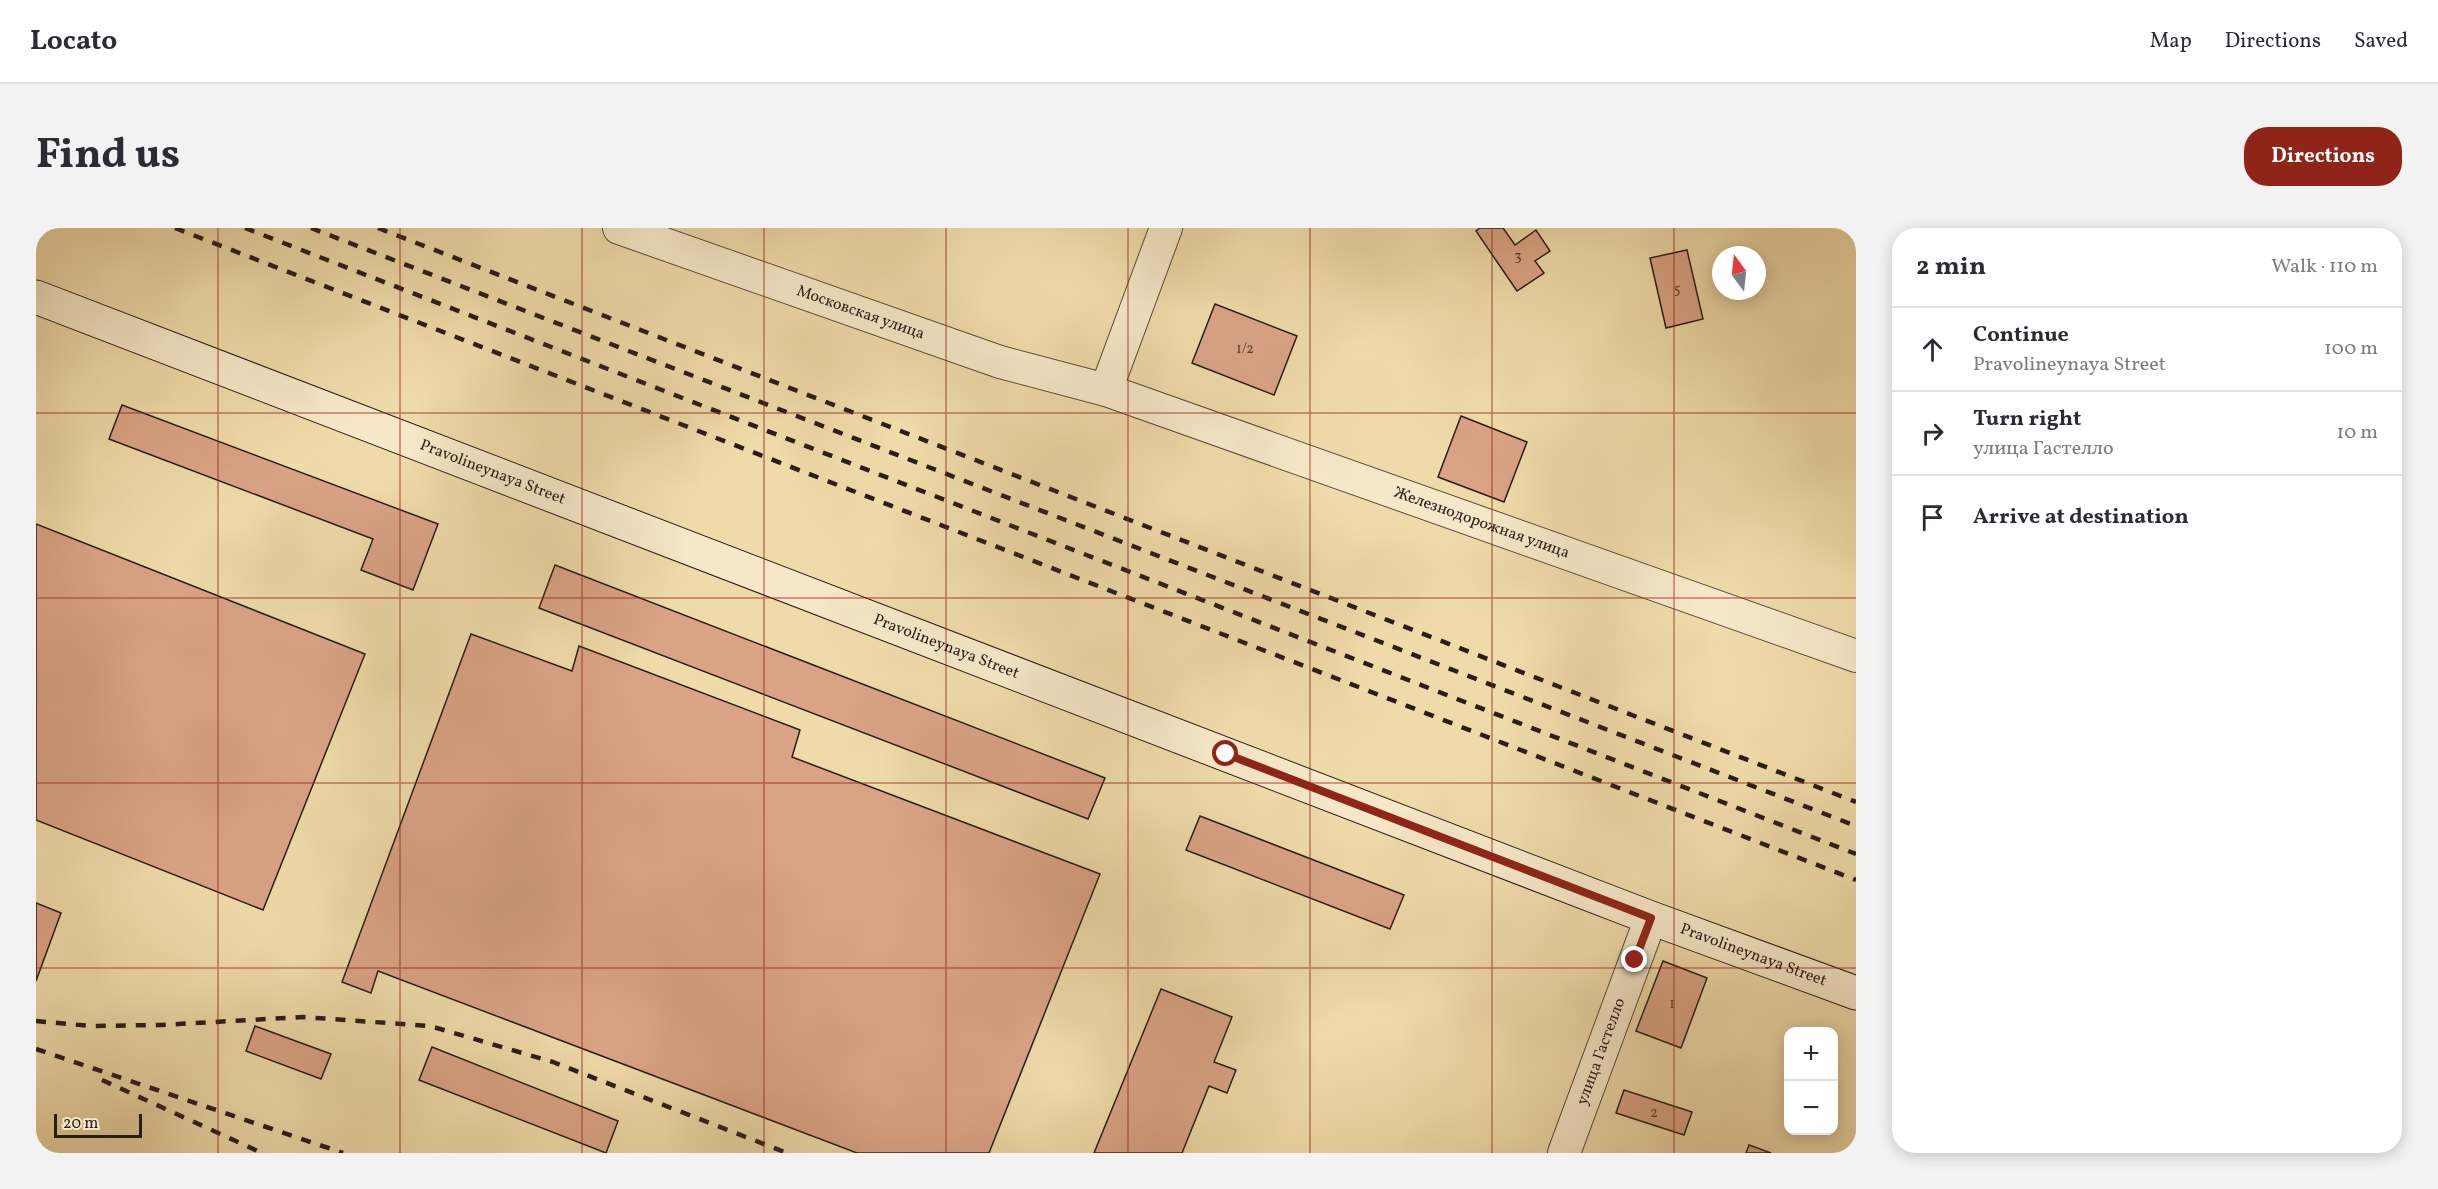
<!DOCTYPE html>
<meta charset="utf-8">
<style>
body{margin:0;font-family:Vollkorn,serif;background:#f2f2f3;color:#2b2b33}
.controls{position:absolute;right:18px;bottom:18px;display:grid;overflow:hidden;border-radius:12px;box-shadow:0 3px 15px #0003}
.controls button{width:54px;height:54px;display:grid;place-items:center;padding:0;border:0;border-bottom:2px solid #e1e1e2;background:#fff;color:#2b2b33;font:30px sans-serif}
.compass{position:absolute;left:1676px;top:18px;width:54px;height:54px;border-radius:50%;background:#fff;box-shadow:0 3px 15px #0003;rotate:345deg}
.scale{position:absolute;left:18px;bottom:15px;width:88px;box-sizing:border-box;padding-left:6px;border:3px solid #291d18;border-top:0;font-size:16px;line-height:21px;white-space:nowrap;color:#291d18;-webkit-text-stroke:4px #f5e7c7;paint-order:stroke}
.stop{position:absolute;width:18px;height:18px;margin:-14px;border:4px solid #8f2418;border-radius:50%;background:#fff}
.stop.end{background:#8f2418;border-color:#fff;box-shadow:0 2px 6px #0008}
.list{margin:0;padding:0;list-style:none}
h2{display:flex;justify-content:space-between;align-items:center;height:78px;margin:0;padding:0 24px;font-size:26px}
h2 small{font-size:20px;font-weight:400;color:#7c7c81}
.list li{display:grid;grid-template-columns:39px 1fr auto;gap:18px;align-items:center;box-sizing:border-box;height:84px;padding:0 24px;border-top:2px solid #e1e1e2}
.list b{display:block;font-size:22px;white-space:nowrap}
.list p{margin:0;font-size:20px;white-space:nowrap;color:#7c7c81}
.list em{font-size:20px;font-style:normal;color:#7c7c81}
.icon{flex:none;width:33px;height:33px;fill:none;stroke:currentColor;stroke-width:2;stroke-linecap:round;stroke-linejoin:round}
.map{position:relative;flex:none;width:1820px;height:925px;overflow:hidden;border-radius:24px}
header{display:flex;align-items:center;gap:36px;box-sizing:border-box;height:84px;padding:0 30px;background:#fff;border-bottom:2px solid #e1e1e2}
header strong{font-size:28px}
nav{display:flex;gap:33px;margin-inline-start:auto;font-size:21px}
.intro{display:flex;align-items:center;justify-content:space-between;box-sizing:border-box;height:144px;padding:0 36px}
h1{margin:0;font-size:42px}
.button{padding:15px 27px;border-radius:24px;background:#8f2418;color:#fff;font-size:21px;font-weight:700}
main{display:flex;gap:36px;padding:0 36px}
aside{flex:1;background:#fff;border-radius:24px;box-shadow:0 3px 15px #0003}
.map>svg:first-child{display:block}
.building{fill:#daa386;stroke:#291d18;stroke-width:1.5}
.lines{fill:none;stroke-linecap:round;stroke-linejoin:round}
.minor-casing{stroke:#5a4c3c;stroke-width:34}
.secondary-casing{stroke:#291d18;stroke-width:35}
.minor{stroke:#f5e7c7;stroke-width:32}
.secondary{stroke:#f5e7c7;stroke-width:33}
.rail{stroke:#291d18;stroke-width:4.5;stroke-dasharray:10 10;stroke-linecap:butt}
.route{stroke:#8f2418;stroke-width:8}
.grid{fill:none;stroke:#8f2418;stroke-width:1.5;stroke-opacity:0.55}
.labels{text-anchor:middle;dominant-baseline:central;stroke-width:4.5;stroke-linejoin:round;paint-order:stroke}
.number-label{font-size:14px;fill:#553e34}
.street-label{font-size:16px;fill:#291d18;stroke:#f5e7c7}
</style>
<header>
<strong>Locato</strong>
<nav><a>Map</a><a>Directions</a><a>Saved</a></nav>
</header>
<div class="intro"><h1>Find us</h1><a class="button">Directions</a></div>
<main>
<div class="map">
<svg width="1820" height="925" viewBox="0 0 1820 925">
<rect width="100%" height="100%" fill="#efdaa9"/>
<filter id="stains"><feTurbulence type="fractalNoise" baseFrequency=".00333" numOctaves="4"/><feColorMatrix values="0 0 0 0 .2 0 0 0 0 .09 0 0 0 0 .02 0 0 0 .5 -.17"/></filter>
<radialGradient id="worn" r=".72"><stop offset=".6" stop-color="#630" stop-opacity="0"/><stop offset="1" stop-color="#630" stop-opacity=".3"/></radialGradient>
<g class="building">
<polygon points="1444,0 1467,0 1479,17 1500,2 1514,23 1499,33 1508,45 1481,63 1440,3"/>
<polygon points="1651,22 1667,91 1630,100 1614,30"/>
<polygon points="1179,76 1261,108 1238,167 1156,135"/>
<polygon points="86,177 402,296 377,362 325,342 337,311 73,211"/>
<polygon points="1425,188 1491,214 1468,274 1402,249"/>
<polygon points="0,296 329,426 227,682 0,592"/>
<polygon points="519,337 1069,550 1052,591 503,380"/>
<polygon points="435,406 536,443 543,418 764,502 756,529 1064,646 953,925 821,925 342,743 335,765 306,754"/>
<polygon points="1164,588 1368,667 1354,701 1150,622"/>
<polygon points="0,675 25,685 0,753"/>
<polygon points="1627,733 1671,750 1645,820 1600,803"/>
<polygon points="1125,761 1196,789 1178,834 1200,842 1191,865 1173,858 1146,925 1058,925"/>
<polygon points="219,798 295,826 285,851 210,823"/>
<polygon points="396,819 582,893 570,925 383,852"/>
<polygon points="1588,862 1656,884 1648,907 1580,885"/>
<polygon points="1713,917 1735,925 1710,925"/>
</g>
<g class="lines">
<g class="minor-casing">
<g id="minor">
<path id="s1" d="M583 0 964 134 1070 162 1820 428"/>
<polyline points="1070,162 1130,0"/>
<path id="s2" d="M1528 925 1615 690"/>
</g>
</g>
<g class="secondary-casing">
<g id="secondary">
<path id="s3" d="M0 69 1615 690 1820 765"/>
</g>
</g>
<use href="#minor" class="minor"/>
<use href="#secondary" class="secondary"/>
<g class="rail">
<polyline points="139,0 1820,652"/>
<polyline points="209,0 1820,626"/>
<polyline points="275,0 1820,598"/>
<polyline points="342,0 1820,574"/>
<polyline points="0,793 55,798 125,797 267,789 394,798 517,834 751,925"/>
<polyline points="0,821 307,925"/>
<polyline points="66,852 226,925"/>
</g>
</g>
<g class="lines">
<polyline class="route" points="1190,526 1615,690 1599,732"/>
</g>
<path class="grid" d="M182 0V925M364 0V925M546 0V925M728 0V925M910 0V925M1092 0V925M1274 0V925M1456 0V925M1638 0V925M0 185H1820M0 370H1820M0 555H1820M0 740H1820"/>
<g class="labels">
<g class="number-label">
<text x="1482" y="28">3</text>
<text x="1641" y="61">5</text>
<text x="1209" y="121">1/2</text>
<text x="1636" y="776">1</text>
<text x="1618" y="885">2</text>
</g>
<g class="street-label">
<text stroke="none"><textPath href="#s1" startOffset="256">Московская улица</textPath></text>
<text stroke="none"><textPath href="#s3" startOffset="489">Pravolineynaya Street</textPath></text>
<text stroke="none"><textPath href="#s1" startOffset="912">Железнодорожная улица</textPath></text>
<text stroke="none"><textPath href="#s3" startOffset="975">Pravolineynaya Street</textPath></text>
<text stroke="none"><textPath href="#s3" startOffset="1839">Pravolineynaya Street</textPath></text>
<text stroke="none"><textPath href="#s2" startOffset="108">улица Гастелло</textPath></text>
</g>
</g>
<rect width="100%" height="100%" filter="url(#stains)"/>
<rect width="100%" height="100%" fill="url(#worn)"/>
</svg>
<div class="controls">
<button>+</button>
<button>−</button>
</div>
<svg class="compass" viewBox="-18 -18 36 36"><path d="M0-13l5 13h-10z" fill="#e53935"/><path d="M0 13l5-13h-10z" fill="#7c7c81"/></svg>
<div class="scale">20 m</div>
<div class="stop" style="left:1190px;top:526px"></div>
<div class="stop end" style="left:1599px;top:732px"></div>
</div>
<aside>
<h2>2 min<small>Walk · 110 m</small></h2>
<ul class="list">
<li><svg class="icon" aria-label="ahead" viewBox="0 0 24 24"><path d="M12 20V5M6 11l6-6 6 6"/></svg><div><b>Continue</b><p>Pravolineynaya Street</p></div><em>100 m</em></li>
<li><svg class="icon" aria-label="right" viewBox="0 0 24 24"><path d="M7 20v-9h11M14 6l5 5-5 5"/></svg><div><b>Turn right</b><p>улица Гастелло</p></div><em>10 m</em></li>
<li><svg class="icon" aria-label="arrive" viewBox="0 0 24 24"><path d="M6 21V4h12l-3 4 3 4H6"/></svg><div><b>Arrive at destination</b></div></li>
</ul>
</aside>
</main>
